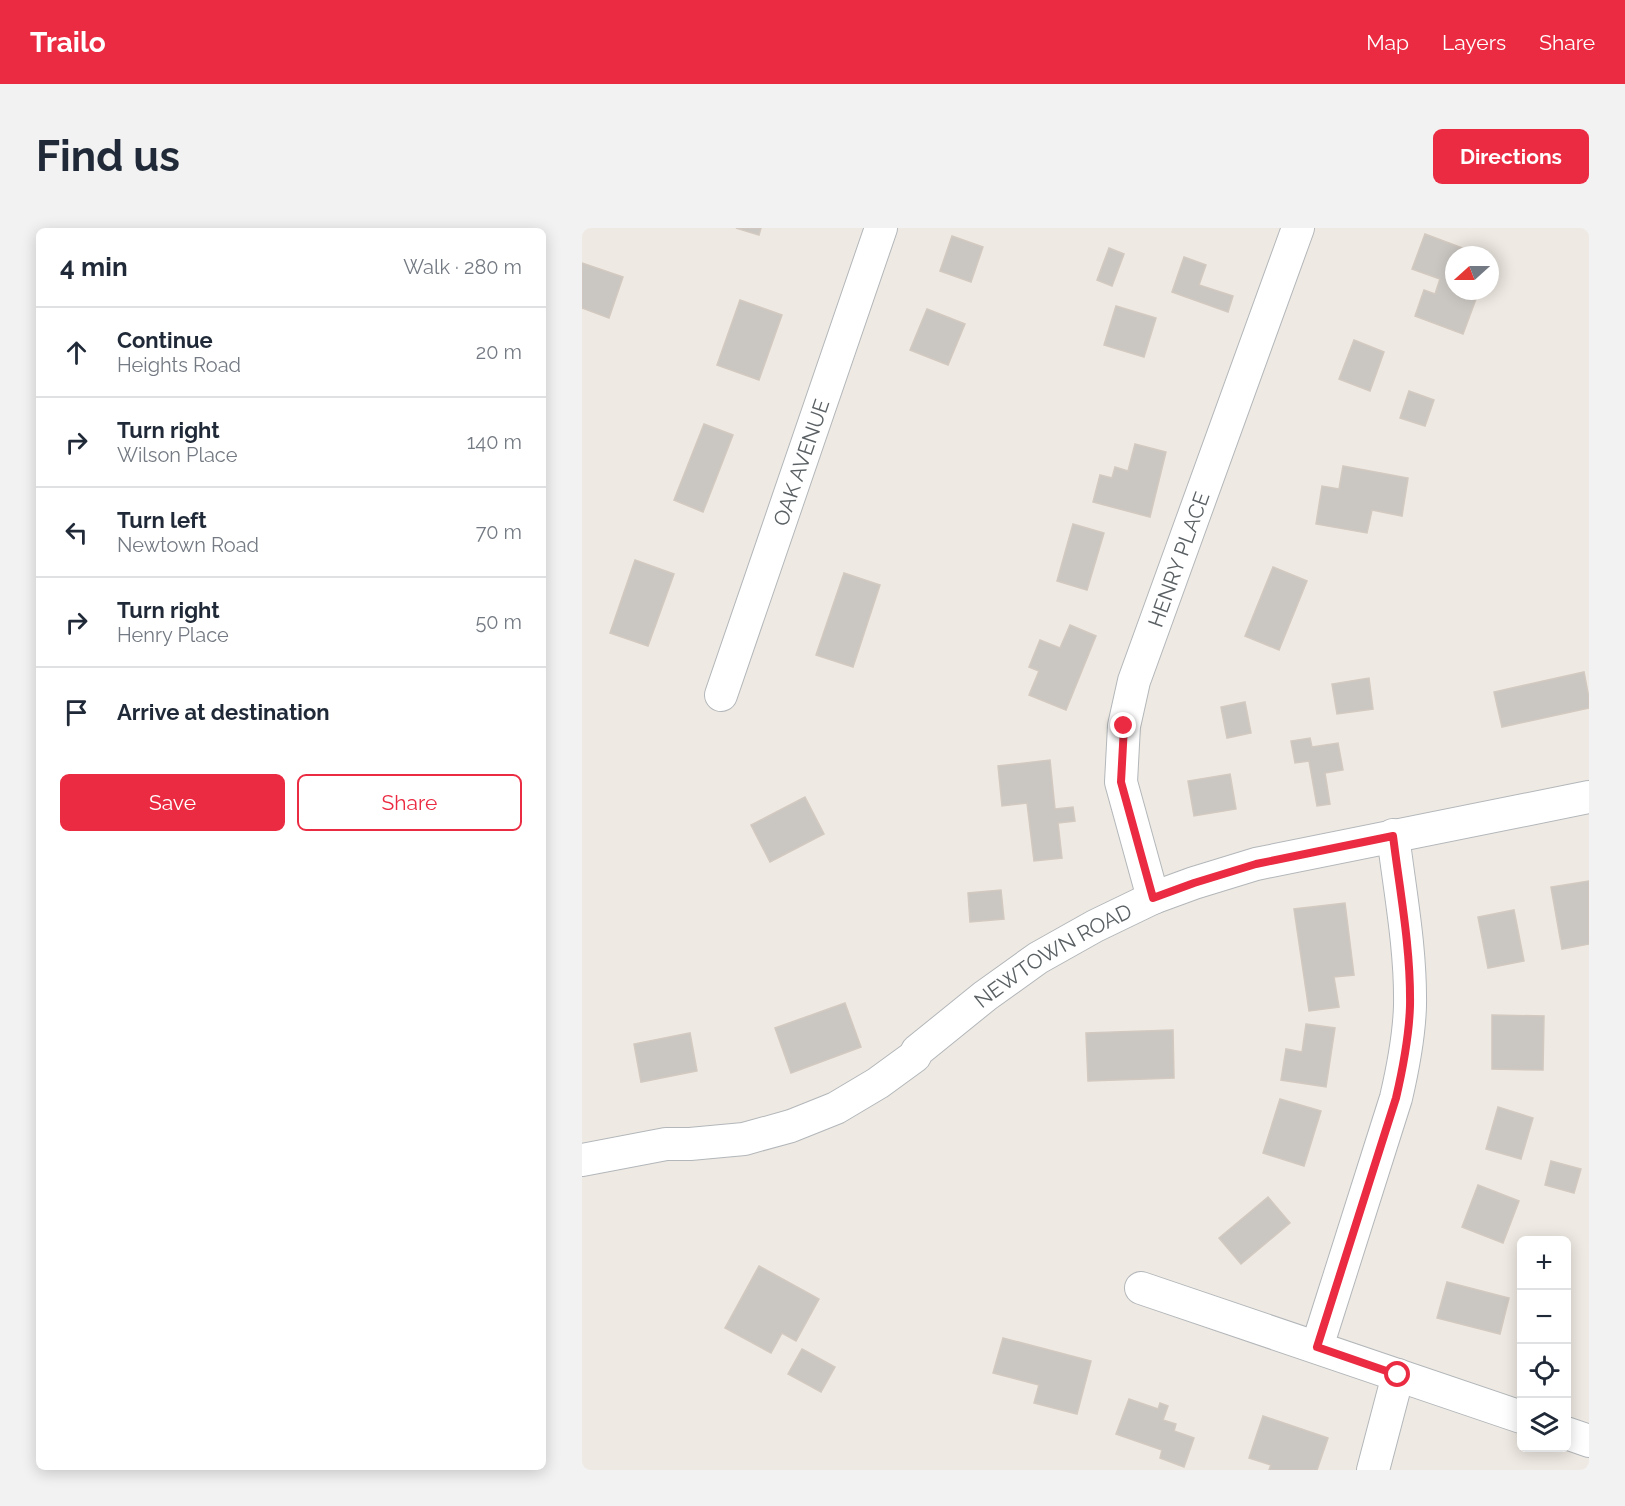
<!DOCTYPE html>
<meta charset="utf-8">
<style>
body{margin:0;font-family:Raleway,sans-serif;background:#f2f2f3;color:#1f2937}
.controls{position:absolute;right:18px;bottom:18px;display:grid;overflow:hidden;border-radius:9px;box-shadow:0 3px 15px #0003}
.controls button{width:54px;height:54px;display:grid;place-items:center;padding:0;border:0;border-bottom:2px solid #e0e1e3;background:#fff;color:#1f2937;font:30px sans-serif}
.compass{position:absolute;left:863px;top:18px;width:54px;height:54px;border-radius:50%;background:#fff;box-shadow:0 3px 15px #0003;rotate:249deg}
.stop{position:absolute;width:18px;height:18px;margin:-14px;border:4px solid #eb2b42;border-radius:50%;background:#fff}
.stop.end{background:#eb2b42;border-color:#fff;box-shadow:0 2px 6px #0008}
.list{margin:0;padding:0;list-style:none}
h2{display:flex;justify-content:space-between;align-items:center;height:78px;margin:0;padding:0 24px;font-size:26px}
h2 small{font-size:20px;font-weight:400;color:#747a83}
.list li{display:grid;grid-template-columns:39px 1fr auto;gap:18px;align-items:center;box-sizing:border-box;height:90px;padding:0 24px;border-top:2px solid #e0e1e3}
.list b{display:block;font-size:22px;white-space:nowrap}
.list p{margin:0;font-size:20px;white-space:nowrap;color:#747a83}
.list em{font-size:20px;font-style:normal;color:#747a83}
.actions{display:flex;gap:12px;padding:18px 24px}
.actions a{flex:1;padding:14px 0;border:2px solid #eb2b42;border-radius:9px;text-align:center;font-size:21px;color:#eb2b42}
.actions .main{background:#eb2b42;color:#fff}
.icon{flex:none;width:33px;height:33px;fill:none;stroke:currentColor;stroke-width:2;stroke-linecap:round;stroke-linejoin:round}
.map{position:relative;flex:none;width:1007px;height:1242px;overflow:hidden;border-radius:9px}
header{display:flex;align-items:center;gap:36px;box-sizing:border-box;height:84px;padding:0 30px;background:#eb2b42;color:#fff}
header strong{font-size:28px}
nav{display:flex;gap:33px;margin-inline-start:auto;font-size:21px}
.intro{display:flex;align-items:center;justify-content:space-between;box-sizing:border-box;height:144px;padding:0 36px}
h1{margin:0;font-size:42px}
.button{padding:15px 27px;border-radius:9px;background:#eb2b42;color:#fff;font-size:21px;font-weight:700}
main{display:flex;gap:36px;padding:0 36px}
aside{flex:1;background:#fff;border-radius:9px;box-shadow:0 3px 15px #0003}
.map>svg:first-child{display:block}
.building{fill:#cac6c1;stroke:#d2c9c0;stroke-width:1.5}
.lines{fill:none;stroke-linecap:round;stroke-linejoin:round}
.minor-casing{stroke:#b3b7ba;stroke-width:34}
.minor{stroke:#fff;stroke-width:32}
.route{stroke:#eb2b42;stroke-width:8}
.labels{text-anchor:middle;dominant-baseline:central;stroke-width:4.5;stroke-linejoin:round;paint-order:stroke}
.street-label{font-size:21px;fill:#5a6063;stroke:#fff}
</style>
<header>
<strong>Trailo</strong>
<nav><a>Map</a><a>Layers</a><a>Share</a></nav>
</header>
<div class="intro"><h1>Find us</h1><a class="button">Directions</a></div>
<main>
<aside>
<h2>4 min<small>Walk · 280 m</small></h2>
<ul class="list">
<li><svg class="icon" aria-label="ahead" viewBox="0 0 24 24"><path d="M12 20V5M6 11l6-6 6 6"/></svg><div><b>Continue</b><p>Heights Road</p></div><em>20 m</em></li>
<li><svg class="icon" aria-label="right" viewBox="0 0 24 24"><path d="M7 20v-9h11M14 6l5 5-5 5"/></svg><div><b>Turn right</b><p>Wilson Place</p></div><em>140 m</em></li>
<li><svg class="icon" aria-label="left" viewBox="0 0 24 24"><path d="M17 20v-9H6M10 6l-5 5 5 5"/></svg><div><b>Turn left</b><p>Newtown Road</p></div><em>70 m</em></li>
<li><svg class="icon" aria-label="right" viewBox="0 0 24 24"><path d="M7 20v-9h11M14 6l5 5-5 5"/></svg><div><b>Turn right</b><p>Henry Place</p></div><em>50 m</em></li>
<li><svg class="icon" aria-label="arrive" viewBox="0 0 24 24"><path d="M6 21V4h12l-3 4 3 4H6"/></svg><div><b>Arrive at destination</b></div></li>
</ul>
<div class="actions"><a class="main">Save</a><a>Share</a></div>
</aside>
<div class="map">
<svg width="1007" height="1242" viewBox="0 0 1007 1242">
<rect width="100%" height="100%" fill="#eee9e2"/>
<g class="building">
<polygon points="154,0 179,0 177,7"/>
<polygon points="843,6 899,27 872,27 872,63 897,63 881,106 833,88 842,62 853,66 858,51 830,41"/>
<polygon points="370,8 401,19 389,54 358,43"/>
<polygon points="527,20 542,26 530,58 515,52"/>
<polygon points="602,29 624,37 617,57 651,68 646,84 590,64"/>
<polygon points="0,35 41,49 27,90 0,80"/>
<polygon points="158,72 200,87 177,152 135,137"/>
<polygon points="534,78 574,90 562,129 522,117"/>
<polygon points="345,81 383,96 366,137 328,122"/>
<polygon points="772,112 802,124 788,163 757,151"/>
<polygon points="827,163 852,172 843,198 818,190"/>
<polygon points="122,196 151,207 121,284 92,272"/>
<polygon points="553,216 584,224 568,289 511,274 518,247 530,250 533,239 546,243"/>
<polygon points="761,238 826,250 820,288 790,282 785,305 734,296 740,258 757,261"/>
<polygon points="491,296 522,305 505,362 475,353"/>
<polygon points="53,332 92,346 66,418 28,405"/>
<polygon points="691,339 725,353 697,422 663,408"/>
<polygon points="262,345 298,357 271,439 234,427"/>
<polygon points="488,397 514,408 484,482 447,467 457,443 447,439 458,412 478,420"/>
<polygon points="1002,444 1007,470 1007,480 920,499 912,464"/>
<polygon points="787,450 791,481 755,486 750,456"/>
<polygon points="663,474 669,505 645,510 639,479"/>
<polygon points="728,510 730,519 756,515 761,542 743,545 748,576 735,578 727,533 713,535 709,513"/>
<polygon points="468,532 473,581 491,579 493,593 476,595 480,630 452,633 445,575 420,578 416,538"/>
<polygon points="648,546 654,581 612,588 606,553"/>
<polygon points="223,569 242,606 188,634 169,597"/>
<polygon points="1007,653 1007,716 980,721 969,659"/>
<polygon points="419,662 422,691 388,694 386,665"/>
<polygon points="763,675 772,747 752,749 757,779 727,783 712,681"/>
<polygon points="932,682 942,733 906,740 896,689"/>
<polygon points="263,775 279,819 209,845 193,800"/>
<polygon points="910,787 962,788 961,842 910,841"/>
<polygon points="724,796 753,800 744,859 699,852 704,821 720,824"/>
<polygon points="591,802 592,850 506,853 504,805"/>
<polygon points="108,805 115,843 59,854 52,816"/>
<polygon points="698,871 739,883 722,938 681,925"/>
<polygon points="916,879 951,890 939,931 904,921"/>
<polygon points="969,933 999,941 992,965 963,957"/>
<polygon points="896,957 937,973 921,1015 880,999"/>
<polygon points="686,969 708,995 659,1036 637,1010"/>
<polygon points="177,1038 237,1071 214,1113 200,1105 189,1125 143,1100"/>
<polygon points="865,1054 927,1070 918,1106 855,1090"/>
<polygon points="421,1110 509,1133 495,1186 452,1175 457,1157 411,1145"/>
<polygon points="220,1121 253,1139 239,1164 206,1146"/>
<polygon points="547,1171 576,1181 578,1175 586,1178 581,1192 594,1196 592,1203 612,1210 602,1239 578,1230 580,1222 534,1206"/>
<polygon points="681,1188 746,1210 735,1242 687,1242 689,1237 667,1230"/>
</g>
<g class="lines">
<g class="minor-casing">
<g id="minor">
<path id="s1" d="M139 467 299 0"/>
<path id="s2" d="M571 670 539 554 542 498 552 453 716 0"/>
<path id="s3" d="M0 932 84 916H108L162 911 209 898 254 880 296 855 333 828 335 823 403 768 456 730 513 698 571 670 612 655 674 636 1007 569"/>
<polyline points="559,1060 939,1189"/>
<path d="M735 1119 814 870C821 840 827 809 828 778 829 721 818 664 811 607"/>
<polyline points="984,1205 1007,1213"/>
<polyline points="791,1242 816,1147"/>
</g>
</g>
<use href="#minor" class="minor"/>
</g>
<g class="lines">
<path class="route" d="M542 498 539 554 571 670 612 655 674 636 811 608C818 664 829 721 828 778 827 809 821 840 814 870L735 1119 816 1147"/>
</g>
<g class="labels">
<g class="street-label">
<text stroke="none"><textPath href="#s1" startOffset="246">OAK AVENUE</textPath></text>
<text stroke="none"><textPath href="#s2" startOffset="352">HENRY PLACE</textPath></text>
<text stroke="none"><textPath href="#s3" startOffset="528">NEWTOWN ROAD</textPath></text>
</g>
</g>
</svg>
<div class="controls">
<button>+</button>
<button>−</button>
<button><svg class="icon" aria-label="locate" viewBox="0 0 24 24"><circle cx="12" cy="12" r="6"/><path d="M12 2v4M12 18v4M2 12h4M18 12h4"/></svg></button>
<button><svg class="icon" aria-label="layers" viewBox="0 0 24 24"><path d="M12 4l9 5-9 5-9-5zM3 14l9 5 9-5"/></svg></button>
</div>
<svg class="compass" viewBox="-18 -18 36 36"><path d="M0-13l5 13h-10z" fill="#e53935"/><path d="M0 13l5-13h-10z" fill="#747a83"/></svg>
<div class="stop" style="left:816px;top:1147px"></div>
<div class="stop end" style="left:542px;top:498px"></div>
</div>
</main>
